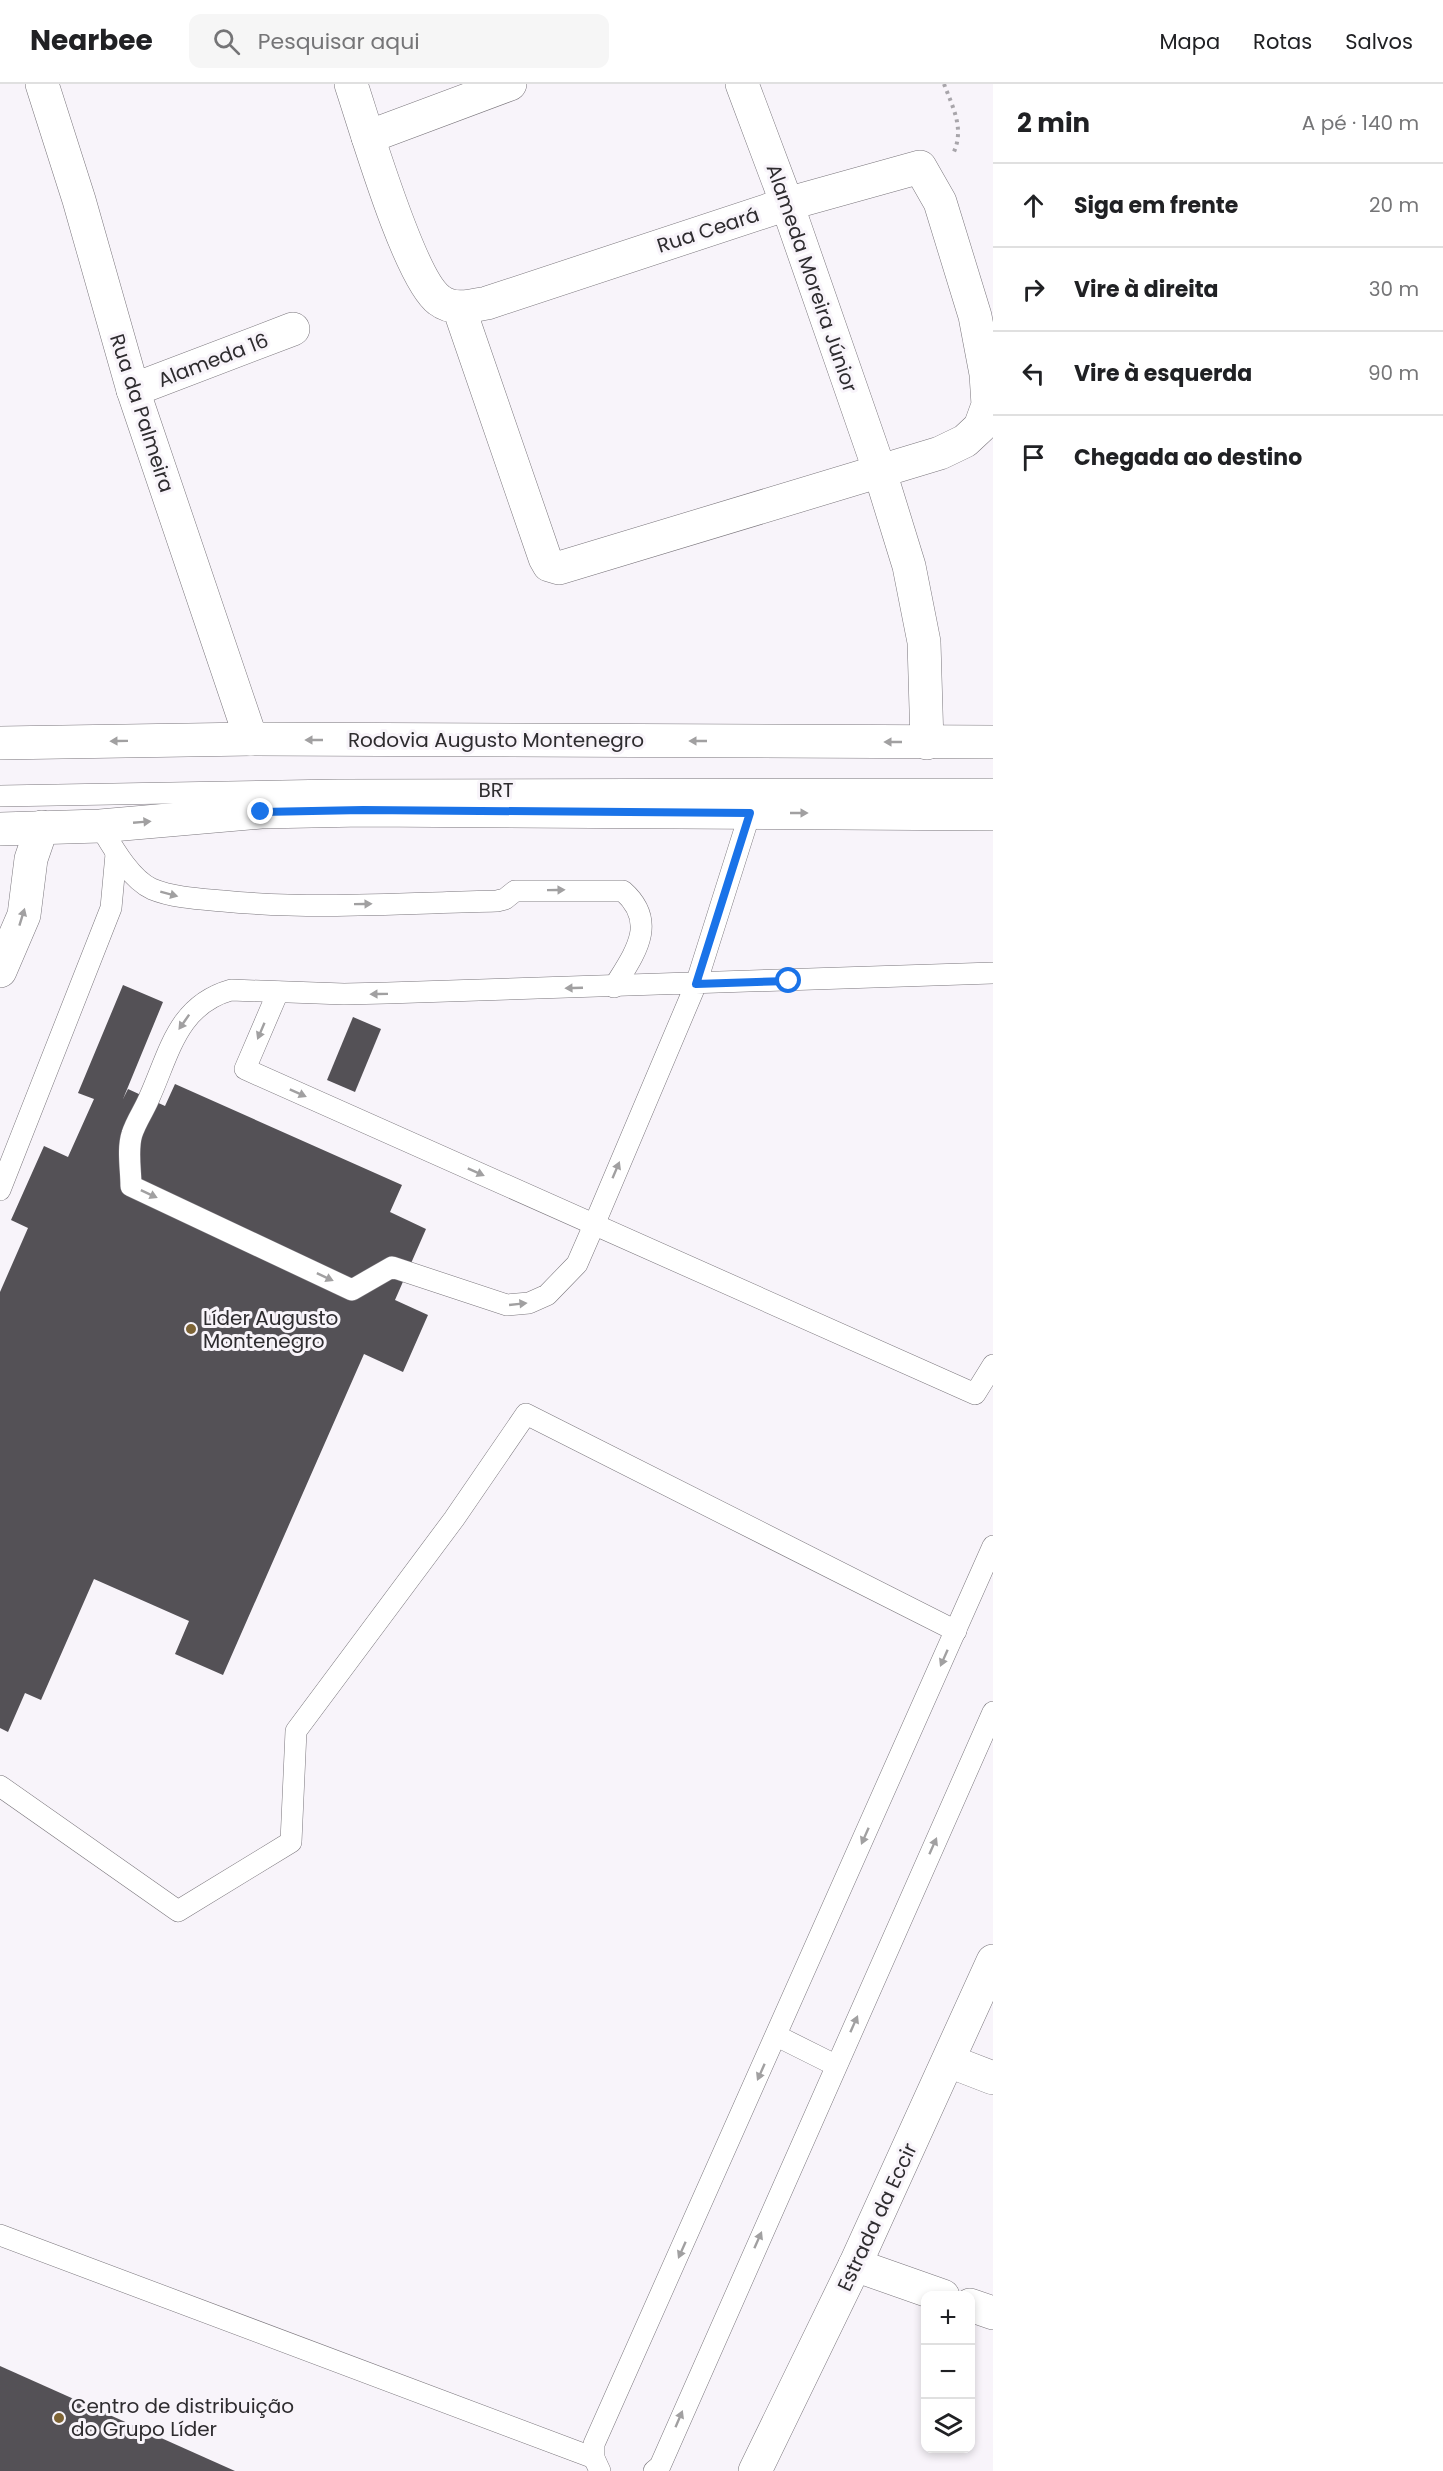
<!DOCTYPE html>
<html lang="pt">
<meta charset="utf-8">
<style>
body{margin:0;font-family:Poppins,sans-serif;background:#f6f6f6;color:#202124}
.controls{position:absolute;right:18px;bottom:18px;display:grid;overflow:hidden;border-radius:12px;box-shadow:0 3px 9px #0003}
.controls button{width:54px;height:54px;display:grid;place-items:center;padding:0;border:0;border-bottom:2px solid #e0e0e0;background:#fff;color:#202124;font:30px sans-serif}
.stop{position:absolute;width:18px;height:18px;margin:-14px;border:4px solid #1a73e8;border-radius:50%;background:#fff}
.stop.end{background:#1a73e8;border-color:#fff;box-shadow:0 2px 6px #0008}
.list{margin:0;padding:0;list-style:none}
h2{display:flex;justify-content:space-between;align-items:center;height:78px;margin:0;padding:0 24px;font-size:26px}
h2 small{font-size:20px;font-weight:400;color:#757577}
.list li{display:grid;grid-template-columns:39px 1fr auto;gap:18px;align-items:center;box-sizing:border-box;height:84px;padding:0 24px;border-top:2px solid #e0e0e0}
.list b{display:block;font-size:22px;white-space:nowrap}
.list em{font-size:20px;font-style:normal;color:#757577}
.icon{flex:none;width:33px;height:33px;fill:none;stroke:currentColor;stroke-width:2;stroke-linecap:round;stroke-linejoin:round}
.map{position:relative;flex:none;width:993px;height:2387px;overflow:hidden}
header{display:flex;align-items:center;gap:36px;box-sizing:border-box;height:84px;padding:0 30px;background:#fff;border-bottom:2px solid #e0e0e0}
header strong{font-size:28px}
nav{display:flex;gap:33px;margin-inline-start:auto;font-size:21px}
.search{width:420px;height:54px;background:#f6f6f6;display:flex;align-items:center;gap:15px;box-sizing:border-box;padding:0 21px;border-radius:12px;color:#757577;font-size:22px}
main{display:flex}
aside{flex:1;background:#fff}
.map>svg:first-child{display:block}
.building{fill:#545156}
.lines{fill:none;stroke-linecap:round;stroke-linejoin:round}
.service-casing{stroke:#7a767c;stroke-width:22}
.minor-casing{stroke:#7a767c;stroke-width:34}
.primary-casing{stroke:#7a767c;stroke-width:34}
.path{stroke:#a8a5aa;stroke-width:4;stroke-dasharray:3 4.5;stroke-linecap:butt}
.service{stroke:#fff;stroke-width:21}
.minor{stroke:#fff;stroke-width:33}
.primary{stroke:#fff;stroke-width:33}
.oneway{fill:#a1a0a1}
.route{stroke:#1a73e8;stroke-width:8}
.poi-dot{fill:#7d6435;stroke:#f8f4fa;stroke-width:2}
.labels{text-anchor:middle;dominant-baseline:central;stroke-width:6;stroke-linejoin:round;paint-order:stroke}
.street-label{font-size:20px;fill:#2e2c2f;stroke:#f8f4fa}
.poi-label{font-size:20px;fill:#2e2c2f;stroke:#f8f4fa;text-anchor:start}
</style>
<header>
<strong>Nearbee</strong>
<div class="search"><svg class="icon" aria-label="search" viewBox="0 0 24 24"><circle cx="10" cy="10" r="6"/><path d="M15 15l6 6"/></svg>Pesquisar aqui</div>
<nav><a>Mapa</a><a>Rotas</a><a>Salvos</a></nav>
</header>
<main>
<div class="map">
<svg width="993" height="2387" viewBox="0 0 993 2387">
<rect width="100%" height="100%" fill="#f8f4fa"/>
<g class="building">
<polygon points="123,901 163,918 123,1015 128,1005 165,1022 175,1000 402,1101 390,1128 426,1145 395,1216 428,1231 403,1288 364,1270 223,1591 175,1570 189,1537 94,1495 41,1616 25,1609 8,1648 0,1644 0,1208 28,1144 11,1136 44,1062 68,1073 94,1015 78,1009"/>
<polygon points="353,933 381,945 355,1008 327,996"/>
<polygon points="0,2282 235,2387 0,2387"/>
</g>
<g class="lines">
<g class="service-casing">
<g id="service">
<polyline points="0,712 337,706 993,705"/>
<path d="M750 729 696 900 594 1141 577 1180 547 1211 529 1219 507 1221 392 1183 352 1206 131 1102C131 1086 127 1065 132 1050 136 1037 145 1025 150 1012 170 967 178 921 231 906L344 910 387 909 993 889"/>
<path d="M100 742C112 762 130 795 152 805 174 814 200 815 223 817 314 826 406 819 497 817L505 815 515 807H623C659 839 634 870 614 903"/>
<polyline points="278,908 245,985 975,1310 993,1281"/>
<polyline points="0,1106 111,824 116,770"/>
<polyline points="0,1702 178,1827 291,1758 296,1647 454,1435 526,1330 956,1547"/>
<polyline points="777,1952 835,1981"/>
<polyline points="0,2151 594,2374"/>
<polyline points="600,2387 594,2374 594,2360 993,1462"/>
<polyline points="654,2387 660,2382 993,1628"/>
</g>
</g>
<g class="minor-casing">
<g id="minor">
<polyline points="42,0 79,116 133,306 251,655"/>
<path d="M351 0C365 42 409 194 439 216 453 227 471 222 487 219L787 120 920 83 940 118 975 232 986 290 988 321 980 343 965 357 940 369 559 484 549 481 545 474 459 224"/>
<polyline points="742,0 787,120 880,388 909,482 924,558 927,659"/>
<polyline points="368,53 510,0"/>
<polyline points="133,306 293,245"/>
<polyline points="0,887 24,831 31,775 42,743"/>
<polyline points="949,1977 993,1994"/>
<polyline points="855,2181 943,2212"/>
<polyline points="970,2221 993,2229"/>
<polyline points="755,2387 855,2181 993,1877"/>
</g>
</g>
<g class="primary-casing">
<g id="primary">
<polyline points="0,659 251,655 993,658"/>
<polyline points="0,745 100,742 261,728 363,726 993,730"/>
</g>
</g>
<path class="path" d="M944 0C953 24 965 45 953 70"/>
<use href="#service" class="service"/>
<use href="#minor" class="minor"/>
<use href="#primary" class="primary"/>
</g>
<defs><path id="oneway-solid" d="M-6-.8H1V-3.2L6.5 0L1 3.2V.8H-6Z" transform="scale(1.5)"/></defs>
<g class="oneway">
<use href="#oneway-solid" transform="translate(314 656) rotate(-180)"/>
<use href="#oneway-solid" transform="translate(119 657) rotate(179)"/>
<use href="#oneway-solid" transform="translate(698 657) rotate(-180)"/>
<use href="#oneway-solid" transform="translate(893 658) rotate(-180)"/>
<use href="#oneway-solid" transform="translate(799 729)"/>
<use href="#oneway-solid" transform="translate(142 738) rotate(-5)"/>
<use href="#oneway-solid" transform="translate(556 806) rotate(-1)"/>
<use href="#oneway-solid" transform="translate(169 810) rotate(15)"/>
<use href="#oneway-solid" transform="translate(363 820) rotate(-1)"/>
<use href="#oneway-solid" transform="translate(22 833) rotate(-73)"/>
<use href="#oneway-solid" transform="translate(574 904) rotate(178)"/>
<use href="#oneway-solid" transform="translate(379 910) rotate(179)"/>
<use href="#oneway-solid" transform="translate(184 938) rotate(125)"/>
<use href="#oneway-solid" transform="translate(261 947) rotate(113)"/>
<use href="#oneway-solid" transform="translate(298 1009) rotate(24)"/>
<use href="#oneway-solid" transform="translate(616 1086) rotate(-67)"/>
<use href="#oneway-solid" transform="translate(476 1088) rotate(24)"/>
<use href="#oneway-solid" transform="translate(149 1110) rotate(25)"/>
<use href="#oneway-solid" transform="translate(325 1193) rotate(25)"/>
<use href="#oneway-solid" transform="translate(518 1220) rotate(-6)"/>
<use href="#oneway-solid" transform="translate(944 1574) rotate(114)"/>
<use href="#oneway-solid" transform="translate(865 1752) rotate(114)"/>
<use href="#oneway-solid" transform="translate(933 1762) rotate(-66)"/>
<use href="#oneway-solid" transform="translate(854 1940) rotate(-66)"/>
<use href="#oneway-solid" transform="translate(761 1988) rotate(114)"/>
<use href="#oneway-solid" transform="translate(758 2156) rotate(-66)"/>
<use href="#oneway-solid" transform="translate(682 2166) rotate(114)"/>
<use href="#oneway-solid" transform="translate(679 2335) rotate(-67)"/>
</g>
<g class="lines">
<polyline class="route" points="261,728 363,726 750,729 696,900 789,897"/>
</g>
<g class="poi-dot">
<circle cx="191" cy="1245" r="6"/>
<circle cx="59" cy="2334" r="6"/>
</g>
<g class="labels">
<g class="street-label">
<text transform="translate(708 146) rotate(-18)">Rua Ceará</text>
<text transform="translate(812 194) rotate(71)">Alameda Moreira Júnior</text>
<text transform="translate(213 276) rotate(-21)">Alameda 16</text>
<text transform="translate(142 329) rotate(72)">Rua da Palmeira</text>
<text x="496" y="656">Rodovia Augusto Montenegro</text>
<text x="496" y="706">BRT</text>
<text transform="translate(877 2133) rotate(-65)">Estrada da Eccir</text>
</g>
<g class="poi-label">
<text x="203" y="1234">Líder Augusto<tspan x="203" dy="23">Montenegro</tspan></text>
<text x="71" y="2322">Centro de distribuição<tspan x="71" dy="23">do Grupo Líder</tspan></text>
</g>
</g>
</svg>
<div class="controls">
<button>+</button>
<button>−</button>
<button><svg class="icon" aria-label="layers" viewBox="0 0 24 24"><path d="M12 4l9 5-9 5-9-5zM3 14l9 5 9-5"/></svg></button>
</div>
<div class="stop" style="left:789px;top:897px"></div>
<div class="stop end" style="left:261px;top:728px"></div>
</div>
<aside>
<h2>2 min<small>A pé · 140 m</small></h2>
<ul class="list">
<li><svg class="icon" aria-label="ahead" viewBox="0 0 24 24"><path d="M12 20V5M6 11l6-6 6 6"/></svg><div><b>Siga em frente</b></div><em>20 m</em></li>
<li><svg class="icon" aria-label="right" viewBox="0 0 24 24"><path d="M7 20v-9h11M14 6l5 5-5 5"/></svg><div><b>Vire à direita</b></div><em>30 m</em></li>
<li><svg class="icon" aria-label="left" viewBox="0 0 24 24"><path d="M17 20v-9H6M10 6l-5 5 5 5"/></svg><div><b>Vire à esquerda</b></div><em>90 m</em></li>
<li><svg class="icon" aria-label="arrive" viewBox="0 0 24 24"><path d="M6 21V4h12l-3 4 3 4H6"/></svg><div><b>Chegada ao destino</b></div></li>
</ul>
</aside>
</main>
